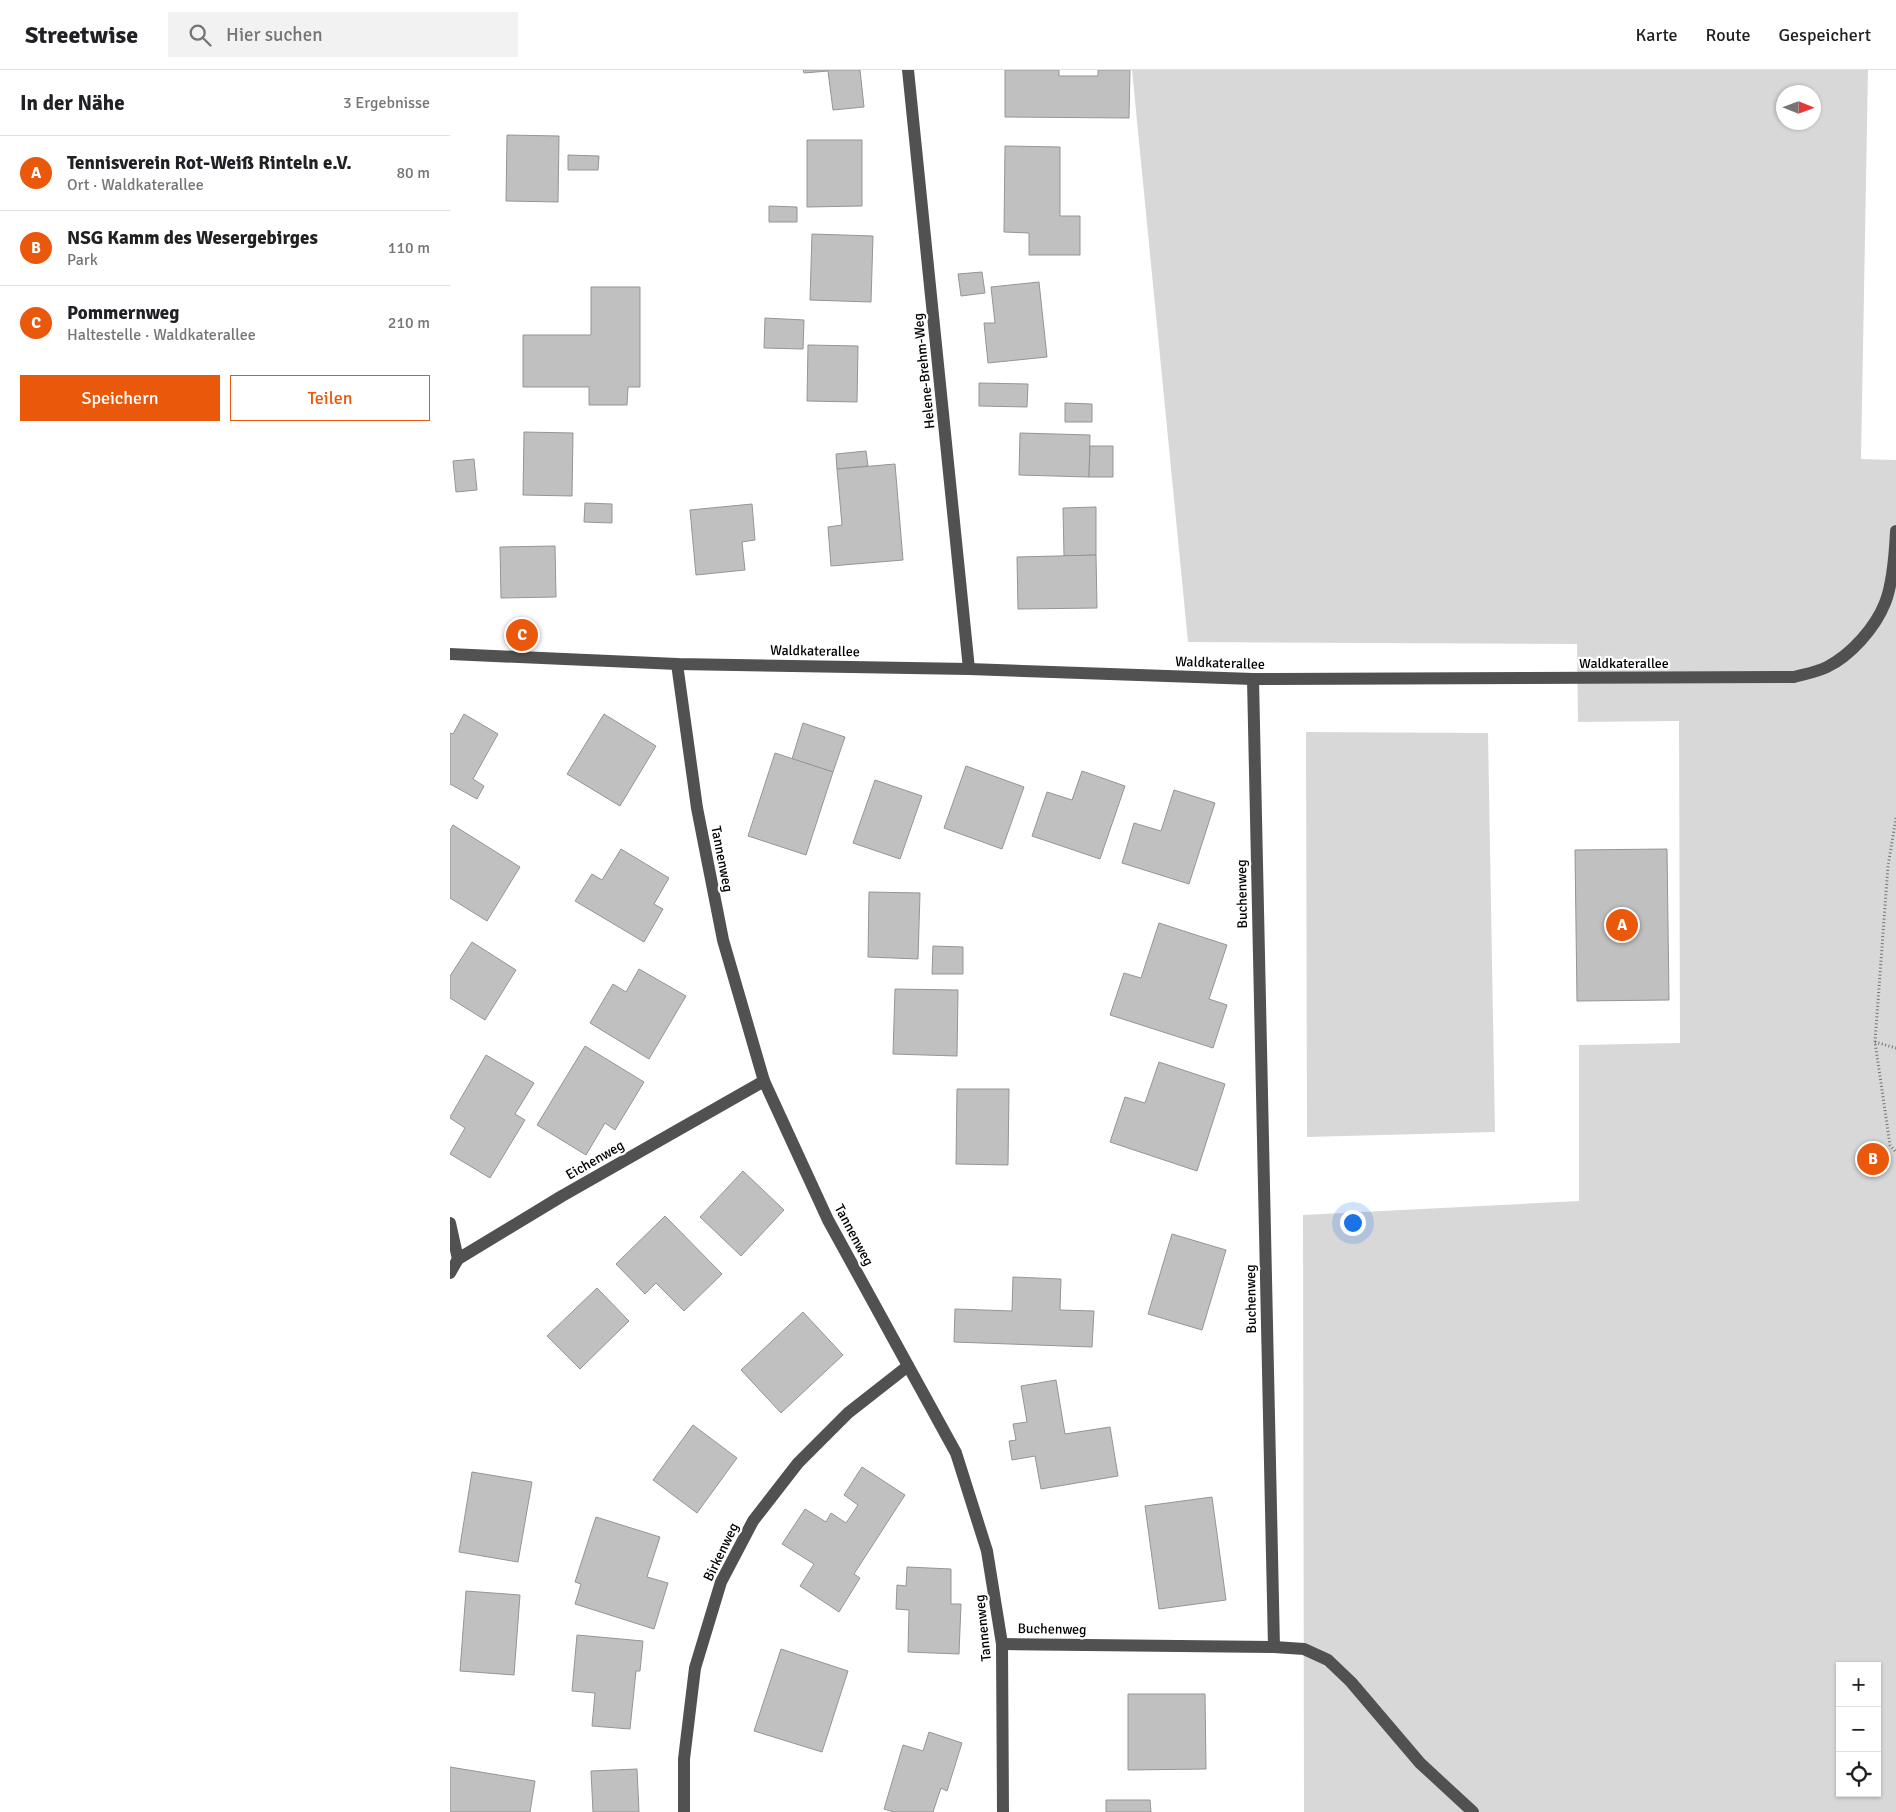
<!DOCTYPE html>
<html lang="de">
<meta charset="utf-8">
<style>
body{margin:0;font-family:Signika,sans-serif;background:#f2f2f2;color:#202124}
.controls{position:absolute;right:15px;bottom:15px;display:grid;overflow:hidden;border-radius:0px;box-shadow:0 1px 4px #0004}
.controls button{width:45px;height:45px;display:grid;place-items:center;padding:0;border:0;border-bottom:1px solid #e0e0e0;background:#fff;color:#202124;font:25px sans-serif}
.compass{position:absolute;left:1326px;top:15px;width:45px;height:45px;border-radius:50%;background:#fff;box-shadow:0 1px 4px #0004;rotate:91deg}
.you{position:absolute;left:902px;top:1152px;width:18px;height:18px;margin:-12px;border:4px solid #fff;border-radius:50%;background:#1a73e8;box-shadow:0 0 0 8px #1a73e833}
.badge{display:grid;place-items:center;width:32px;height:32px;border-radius:50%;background:#ea580c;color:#fff;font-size:16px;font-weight:700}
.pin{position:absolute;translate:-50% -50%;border:2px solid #fff;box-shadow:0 1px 5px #0006}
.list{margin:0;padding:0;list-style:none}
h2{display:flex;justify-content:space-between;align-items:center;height:65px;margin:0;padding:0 20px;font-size:21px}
h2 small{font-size:16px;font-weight:400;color:#757577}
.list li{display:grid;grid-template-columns:32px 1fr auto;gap:15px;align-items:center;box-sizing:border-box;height:75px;padding:0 20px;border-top:1px solid #e0e0e0}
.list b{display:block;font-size:19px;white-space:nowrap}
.list p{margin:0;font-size:16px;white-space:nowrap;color:#757577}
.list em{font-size:16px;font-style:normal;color:#757577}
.actions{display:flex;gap:10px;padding:15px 20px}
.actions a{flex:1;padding:11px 0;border:1px solid #ea580c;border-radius:0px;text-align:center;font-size:18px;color:#ea580c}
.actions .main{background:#ea580c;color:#fff}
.icon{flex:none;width:28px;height:28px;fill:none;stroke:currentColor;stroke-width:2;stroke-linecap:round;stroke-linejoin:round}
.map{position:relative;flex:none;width:1446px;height:1742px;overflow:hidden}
header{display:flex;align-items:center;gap:30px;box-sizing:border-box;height:70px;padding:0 25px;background:#fff;border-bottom:1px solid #e0e0e0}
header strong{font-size:24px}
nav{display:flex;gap:28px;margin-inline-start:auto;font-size:18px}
.search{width:350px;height:45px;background:#f2f2f2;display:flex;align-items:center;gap:12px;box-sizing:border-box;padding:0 18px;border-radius:0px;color:#757577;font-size:19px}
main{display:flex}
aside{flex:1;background:#fff}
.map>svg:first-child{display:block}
.green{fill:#d8d8d8;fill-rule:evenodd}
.building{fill:#c0c0c0;stroke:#959595}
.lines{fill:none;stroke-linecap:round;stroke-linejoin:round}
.path{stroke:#737373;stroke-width:3;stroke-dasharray:1 2.5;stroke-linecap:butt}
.minor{stroke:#515151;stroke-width:12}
.labels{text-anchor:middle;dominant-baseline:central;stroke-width:4.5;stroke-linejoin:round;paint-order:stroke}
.street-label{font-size:14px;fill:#000;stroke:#fff}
</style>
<header>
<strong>Streetwise</strong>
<div class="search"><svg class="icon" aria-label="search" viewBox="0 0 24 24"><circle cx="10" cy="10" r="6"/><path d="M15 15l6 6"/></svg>Hier suchen</div>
<nav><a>Karte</a><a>Route</a><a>Gespeichert</a></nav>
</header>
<main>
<aside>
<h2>In der Nähe<small>3 Ergebnisse</small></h2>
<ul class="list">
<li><span class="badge">A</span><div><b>Tennisverein Rot-Weiß Rinteln e.V.</b><p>Ort · Waldkaterallee</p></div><em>80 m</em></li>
<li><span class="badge">B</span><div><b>NSG Kamm des Wesergebirges</b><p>Park</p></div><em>110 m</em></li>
<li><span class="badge">C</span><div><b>Pommernweg</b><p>Haltestelle · Waldkaterallee</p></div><em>210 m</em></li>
</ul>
<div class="actions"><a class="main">Speichern</a><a>Teilen</a></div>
</aside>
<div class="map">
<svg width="1446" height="1742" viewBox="0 0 1446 1742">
<rect width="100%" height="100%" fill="#fff"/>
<g class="green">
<path d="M682 0H1418L1411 389 1446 390V1742H854L853 1145 1129 1131V975L1230 973 1229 651 1128 652 1127 574 738 572ZM1334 22H1364V52H1334ZM1390 1596H1427V1723H1390Z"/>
<polygon points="856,662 1038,663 1045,1062 857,1067"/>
</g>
<g class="building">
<polygon points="353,0 410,0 414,37 383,40 378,1 354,3"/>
<polygon points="555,0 609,0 609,6 648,6 648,0 680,0 679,48 555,47"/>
<polygon points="57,65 109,66 108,132 56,131"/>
<polygon points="357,70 412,70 412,136 357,137"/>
<polygon points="555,76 610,77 610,146 630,146 630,185 579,185 579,163 554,162"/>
<polygon points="118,85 149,86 148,100 118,100"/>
<polygon points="319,136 347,137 347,152 319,152"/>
<polygon points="362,164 423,166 421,232 360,230"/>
<polygon points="532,202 535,223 511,226 508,204"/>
<polygon points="589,212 597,287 538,293 534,253 545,253 541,217"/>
<polygon points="141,217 190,217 190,317 178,317 177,335 139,335 139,317 73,317 73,265 141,265"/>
<polygon points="315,248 354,250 353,279 314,278"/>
<polygon points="358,275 408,276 407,332 357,331"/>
<polygon points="529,313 578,314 577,337 529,336"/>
<polygon points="615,333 642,334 642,352 615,352"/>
<polygon points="74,362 123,363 122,426 73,425"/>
<polygon points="570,363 640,365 639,407 569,405"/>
<polygon points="640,376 663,376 663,407 639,407"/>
<polygon points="416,381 418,396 387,399 386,384"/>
<polygon points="24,389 27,420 6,422 3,391"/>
<polygon points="445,394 453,490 381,496 378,457 392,455 387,399"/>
<polygon points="135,433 162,434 162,453 134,452"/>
<polygon points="302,434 305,470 292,472 295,500 246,505 240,440"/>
<polygon points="646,437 646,485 614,486 613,438"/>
<polygon points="105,476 106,527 51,528 50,477"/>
<polygon points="646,485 647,538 568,539 567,487"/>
<polygon points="14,644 48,664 23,709 34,716 27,729 0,714 0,663 3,664"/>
<polygon points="154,644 206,676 170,736 117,704"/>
<polygon points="353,653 395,667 383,702 342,689"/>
<polygon points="325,683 383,702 356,785 298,766"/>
<polygon points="516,696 574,717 552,779 494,758"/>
<polygon points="632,701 675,716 650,789 582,766 597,722 622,730"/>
<polygon points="425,710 472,726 450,789 403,773"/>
<polygon points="724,720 765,733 739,814 672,793 684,753 711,761"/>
<polygon points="3,755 70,797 37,851 0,828 0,760"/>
<polygon points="171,779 219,808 204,834 213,839 194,872 125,831 142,804 152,810"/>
<polygon points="1217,779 1219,930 1127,931 1125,780"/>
<polygon points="419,822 470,823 468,889 418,887"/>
<polygon points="709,853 777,875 759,929 777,935 763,978 660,945 674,903 691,908"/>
<polygon points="22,872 66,900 35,950 0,928 0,906"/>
<polygon points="483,876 513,877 513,904 482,904"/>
<polygon points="189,899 236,926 199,989 140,953 163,914 176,922"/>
<polygon points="445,919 508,920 507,986 443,984"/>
<polygon points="135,976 194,1012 165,1060 155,1053 136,1085 87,1055"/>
<polygon points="36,985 84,1013 65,1044 75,1050 40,1108 0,1084 15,1058 0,1048 0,1047"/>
<polygon points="709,992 775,1014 747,1101 660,1072 675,1027 695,1033"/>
<polygon points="507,1019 559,1019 558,1095 506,1094"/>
<polygon points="293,1101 334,1140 291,1186 250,1147"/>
<polygon points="215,1146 272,1204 234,1241 206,1213 195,1224 166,1194"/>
<polygon points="722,1164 776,1180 752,1260 698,1244"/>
<polygon points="563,1207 611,1209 610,1240 644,1241 642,1277 504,1272 505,1239 562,1241"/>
<polygon points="147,1218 179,1251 130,1299 97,1266"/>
<polygon points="353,1242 393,1285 331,1343 291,1300"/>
<polygon points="606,1310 615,1364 660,1357 668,1406 591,1419 585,1386 562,1390 559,1371 566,1370 563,1354 577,1352 571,1316"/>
<polygon points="243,1355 287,1388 247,1443 203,1410"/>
<polygon points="412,1397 455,1425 404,1504 410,1508 389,1542 350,1516 364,1494 332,1474 355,1439 376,1452 381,1443 396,1453 408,1435 394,1425"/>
<polygon points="22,1402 82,1412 68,1492 9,1482"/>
<polygon points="762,1427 776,1530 709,1539 695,1436"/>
<polygon points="146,1447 210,1467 197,1507 218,1513 204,1559 125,1534 131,1514 125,1512"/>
<polygon points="457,1497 501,1499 501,1534 511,1534 509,1584 458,1582 459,1540 446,1539 447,1515 456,1516"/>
<polygon points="16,1521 70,1525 64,1605 10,1601"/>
<polygon points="127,1565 193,1571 190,1601 186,1601 180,1659 142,1656 145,1623 122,1621"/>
<polygon points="331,1579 398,1601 372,1682 304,1661"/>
<polygon points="678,1624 755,1624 756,1699 678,1700"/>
<polygon points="479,1662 512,1673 497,1721 491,1718 483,1742 444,1742 434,1739 453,1675 473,1681"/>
<polygon points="0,1697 85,1711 80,1742 0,1742"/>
<polygon points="187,1699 189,1742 143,1742 141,1701"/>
<polygon points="656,1730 700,1730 701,1742 656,1742"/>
</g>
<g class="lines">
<g class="path">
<polyline points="1446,748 1438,796 1425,972 1440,1075 1446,1082"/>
<polyline points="1425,972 1446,978"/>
</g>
<g class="minor">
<polyline points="458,0 519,599"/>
<path d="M0 584 227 594 519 599 803 609 1344 607C1355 604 1367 602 1377 597 1401 585 1425 558 1435 533 1443 513 1445 482 1446 461"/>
<polyline points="227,594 247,738 273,870 314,1011 378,1150 506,1383 537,1481 552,1574 553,1742"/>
<polyline points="0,1153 8,1189"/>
<polyline points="0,1203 8,1189 112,1126 314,1011"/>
<polyline points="552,1574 824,1577 803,609"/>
<polyline points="824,1577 854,1579 878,1590 901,1612 970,1693 1023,1742"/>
<polyline points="234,1742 234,1689 245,1598 271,1512 303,1451 348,1393 398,1343 458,1296"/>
</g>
</g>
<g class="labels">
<g class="street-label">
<text transform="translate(474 301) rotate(-96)">Helene-Brehm-Weg</text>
<text transform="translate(365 581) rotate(1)">Waldkaterallee</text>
<text transform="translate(770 593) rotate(2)">Waldkaterallee</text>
<text x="1174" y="593">Waldkaterallee</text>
<text transform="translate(272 789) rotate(79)">Tannenweg</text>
<text transform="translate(792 824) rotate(-91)">Buchenweg</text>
<text transform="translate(145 1090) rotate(-30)">Eichenweg</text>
<text transform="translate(404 1165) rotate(62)">Tannenweg</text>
<text transform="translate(801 1229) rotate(-91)">Buchenweg</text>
<text transform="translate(271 1482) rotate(-64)">Birkenweg</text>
<text transform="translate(533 1558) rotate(-96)">Tannenweg</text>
<text transform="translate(602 1559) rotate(1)">Buchenweg</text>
</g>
</g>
</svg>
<div class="controls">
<button>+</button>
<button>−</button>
<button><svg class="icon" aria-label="locate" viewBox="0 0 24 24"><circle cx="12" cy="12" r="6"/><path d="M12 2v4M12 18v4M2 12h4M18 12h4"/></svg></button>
</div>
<svg class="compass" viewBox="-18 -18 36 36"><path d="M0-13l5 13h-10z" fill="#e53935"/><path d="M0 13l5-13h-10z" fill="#757577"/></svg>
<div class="you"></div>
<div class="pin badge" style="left:1172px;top:855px">A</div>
<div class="pin badge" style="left:1423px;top:1089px">B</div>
<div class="pin badge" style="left:72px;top:565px">C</div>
</div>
</main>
